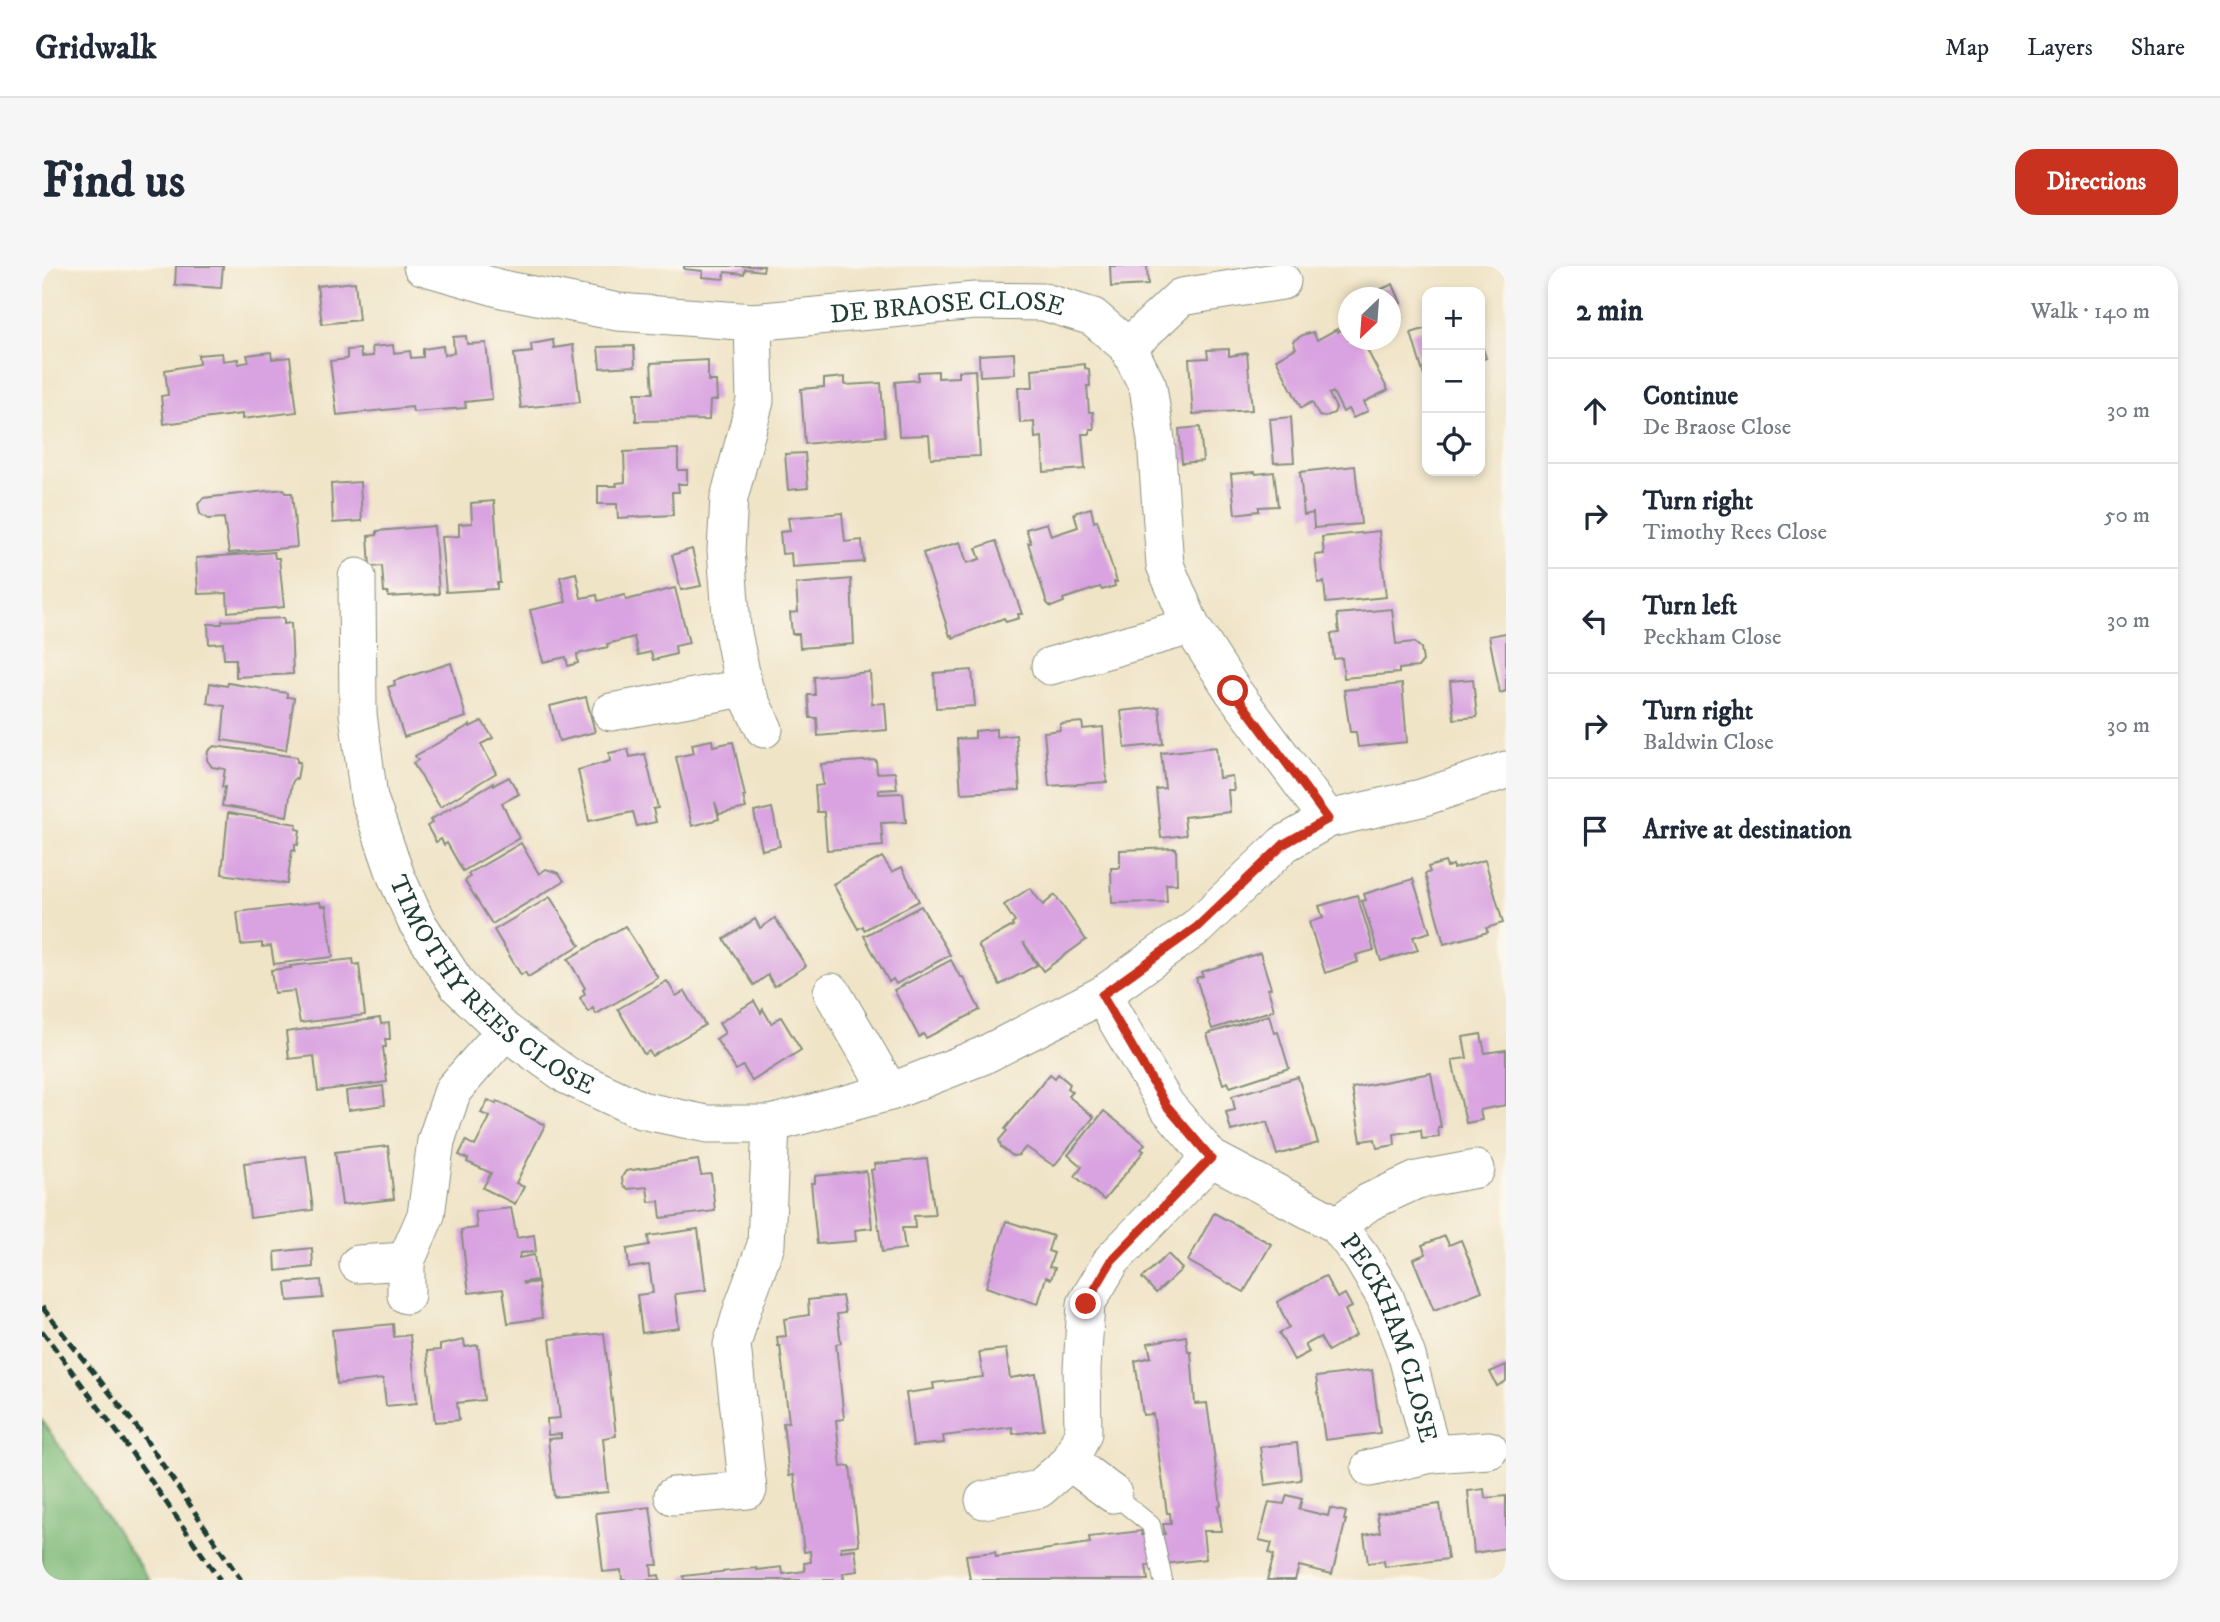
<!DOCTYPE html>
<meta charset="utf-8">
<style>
body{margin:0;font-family:"IM FELL DW Pica",serif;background:#f6f6f7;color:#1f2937}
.controls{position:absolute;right:21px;top:21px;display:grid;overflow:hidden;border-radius:14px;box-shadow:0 4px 10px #0003}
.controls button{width:63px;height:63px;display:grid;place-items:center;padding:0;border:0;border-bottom:2px solid #e0e1e3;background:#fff;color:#1f2937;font:35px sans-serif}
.compass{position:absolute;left:1296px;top:21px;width:63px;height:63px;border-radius:50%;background:#fff;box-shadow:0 4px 10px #0003;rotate:205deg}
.stop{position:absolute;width:21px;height:21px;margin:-16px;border:5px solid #c8321e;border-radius:50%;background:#fff}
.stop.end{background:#c8321e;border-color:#fff;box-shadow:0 2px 7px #0008}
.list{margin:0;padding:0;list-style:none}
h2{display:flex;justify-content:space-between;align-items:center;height:91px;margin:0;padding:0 28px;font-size:30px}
h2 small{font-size:23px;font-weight:400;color:#747a83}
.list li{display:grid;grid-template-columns:46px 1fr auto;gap:21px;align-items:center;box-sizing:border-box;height:105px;padding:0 28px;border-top:2px solid #e0e1e3}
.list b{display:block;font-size:26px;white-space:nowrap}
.list p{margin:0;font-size:23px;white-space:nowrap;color:#747a83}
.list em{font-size:23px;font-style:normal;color:#747a83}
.icon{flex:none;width:38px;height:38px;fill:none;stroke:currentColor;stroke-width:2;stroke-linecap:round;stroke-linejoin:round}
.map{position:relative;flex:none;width:1464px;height:1314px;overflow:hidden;border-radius:21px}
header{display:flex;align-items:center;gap:42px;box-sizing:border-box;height:98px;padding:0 35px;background:#fff;border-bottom:2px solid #e0e1e3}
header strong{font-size:33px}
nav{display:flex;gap:38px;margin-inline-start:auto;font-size:24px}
.intro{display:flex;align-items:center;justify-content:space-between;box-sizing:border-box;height:168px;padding:0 42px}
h1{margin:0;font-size:49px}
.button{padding:18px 32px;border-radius:21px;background:#c8321e;color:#fff;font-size:24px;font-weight:700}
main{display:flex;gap:42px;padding:0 42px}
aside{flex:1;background:#fff;border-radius:21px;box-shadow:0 4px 10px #0003}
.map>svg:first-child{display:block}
.forest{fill:#7eb978;stroke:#4e7b56;stroke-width:2}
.building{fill:#d9a3e1}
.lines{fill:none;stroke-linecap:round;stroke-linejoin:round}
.service-casing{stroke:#88907e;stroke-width:20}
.minor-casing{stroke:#88907e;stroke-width:39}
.service{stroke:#fff;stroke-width:18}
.minor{stroke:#fff;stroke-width:37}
.rail{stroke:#1f3d34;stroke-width:5;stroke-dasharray:10 5;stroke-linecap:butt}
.route{stroke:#c8321e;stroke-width:9}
.labels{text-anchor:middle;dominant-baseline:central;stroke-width:5;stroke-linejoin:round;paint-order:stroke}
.street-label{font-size:26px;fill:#1f3d34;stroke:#fbf7ec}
</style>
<header>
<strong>Gridwalk</strong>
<nav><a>Map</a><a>Layers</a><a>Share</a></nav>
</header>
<div class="intro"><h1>Find us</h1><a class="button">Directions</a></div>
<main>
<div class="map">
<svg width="1464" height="1314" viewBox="0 0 1464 1314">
<rect width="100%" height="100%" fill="#fbf7ec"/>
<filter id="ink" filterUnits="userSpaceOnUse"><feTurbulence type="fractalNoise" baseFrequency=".0143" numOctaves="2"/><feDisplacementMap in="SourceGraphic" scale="14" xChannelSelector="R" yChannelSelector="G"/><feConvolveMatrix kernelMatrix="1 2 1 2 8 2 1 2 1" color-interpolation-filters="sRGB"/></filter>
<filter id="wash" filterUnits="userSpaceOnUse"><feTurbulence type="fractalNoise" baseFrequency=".00686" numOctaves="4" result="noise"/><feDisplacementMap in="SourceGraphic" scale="28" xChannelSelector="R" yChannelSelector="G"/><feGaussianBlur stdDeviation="1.57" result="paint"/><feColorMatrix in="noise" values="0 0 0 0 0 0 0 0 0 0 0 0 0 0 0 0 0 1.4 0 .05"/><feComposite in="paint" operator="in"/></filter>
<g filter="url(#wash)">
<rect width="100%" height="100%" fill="#f0e4c7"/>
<polygon class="forest" points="0,1154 107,1314 0,1314"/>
<g id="blocks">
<g class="building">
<polygon points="134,0 181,0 179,22 133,19"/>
<polygon points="642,0 722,0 721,5 703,3 702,8 683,6 682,13 660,11 661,5 642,3"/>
<polygon points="1068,0 1105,0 1106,19 1069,21"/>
<polygon points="313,16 317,54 280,58 275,20"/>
<polygon points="1351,18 1359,37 1349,42 1349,32 1319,32"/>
<polygon points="1306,60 1306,74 1320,74 1346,124 1322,136 1326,145 1311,152 1306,143 1301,146 1291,126 1287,128 1294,142 1292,147 1282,151 1277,150 1270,136 1259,142 1234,93 1254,82 1251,75 1261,69 1271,66 1275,74 1295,63 1296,66"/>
<polygon points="1385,62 1385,109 1382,110 1369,67"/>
<polygon points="424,70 425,78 444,77 450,133 423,136 424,142 371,146 370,141 295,149 288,95 305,93 305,84 318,83 319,91 331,90 330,81 351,79 352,87 368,85 369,92 381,91 381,83 401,80 402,89 412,87 411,71"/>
<polygon points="1438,73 1444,92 1438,94"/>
<polygon points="511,74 512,82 531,79 538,136 479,142 472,88 490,86 489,78"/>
<polygon points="592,80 593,100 558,102 556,81"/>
<polygon points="1187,83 1187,90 1205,87 1210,144 1151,148 1147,93 1166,92 1165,84"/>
<polygon points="229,86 230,93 248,91 255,146 200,153 200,148 122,158 119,130 126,129 123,104 157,98 156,89 180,87 181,95 196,93 196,98 207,96 205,89"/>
<polygon points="972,87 973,108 938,110 937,89"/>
<polygon points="666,94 666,115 674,115 675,134 668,135 667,154 594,155 593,127 611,127 609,97"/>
<polygon points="1043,98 1043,102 1047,103 1048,120 1045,120 1047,146 1051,146 1052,163 1048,163 1048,168 1040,168 1043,203 1002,206 1000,171 993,172 992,156 978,157 976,121 991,121 990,103"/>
<polygon points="933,104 938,190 889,192 887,169 857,170 853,116 876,114 876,106 896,105 896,112 916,111 916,105"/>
<polygon points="803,111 803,119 839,117 843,170 763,178 759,123 782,121 782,113"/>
<polygon points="1249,151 1252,196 1232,197 1228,153"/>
<polygon points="1158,161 1161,195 1140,197 1137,163"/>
<polygon points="636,183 636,204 645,204 645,218 636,218 637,226 630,226 631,249 576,252 575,238 556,238 556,220 575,220 574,217 583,216 582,186"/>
<polygon points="763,187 766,222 746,224 743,188"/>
<polygon points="1313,200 1319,258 1272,262 1271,247 1262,249 1258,206"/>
<polygon points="1213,206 1214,208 1232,206 1236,240 1217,241 1217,245 1193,248 1189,208"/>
<polygon points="318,216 320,255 291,257 289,218"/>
<polygon points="242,223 243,227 250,227 255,281 187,287 182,252 166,253 158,248 156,238 161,232"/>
<polygon points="452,235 458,317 455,317 455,323 404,326 399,271 417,270 417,258 430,257 429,237"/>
<polygon points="1049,242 1052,256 1055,254 1075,316 1072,316 1073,320 1060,324 1058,321 1021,333 1022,336 1009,341 1005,337 986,277 989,277 984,263 1005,257 1009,270 1036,261 1032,247"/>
<polygon points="800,247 803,276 820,274 822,296 750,301 749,287 740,288 738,266 748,265 746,252"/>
<polygon points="392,260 397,328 346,331 346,326 342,326 340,300 328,301 326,270 335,269 335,265"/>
<polygon points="1337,265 1344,331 1284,337 1282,316 1276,317 1273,289 1282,288 1280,271"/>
<polygon points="954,275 980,348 976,348 977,352 964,356 962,352 911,372 910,369 908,370 881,287 918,276 925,297 938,293 934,282"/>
<polygon points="650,283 659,320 639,324 630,289"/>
<polygon points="232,286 233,292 237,292 242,341 186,346 185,327 156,328 154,292"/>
<polygon points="534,307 539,332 555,329 556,335 583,329 584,334 633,322 647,377 633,380 634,388 611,394 609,386 596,389 592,371 565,378 566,381 535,388 536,397 526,400 524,391 501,396 488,344 524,336 518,311"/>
<polygon points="809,313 812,378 758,382 757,368 750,368 748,347 756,346 754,318"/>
<polygon points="1350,343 1354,378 1372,376 1379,382 1381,395 1376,401 1357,403 1357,407 1302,412 1300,392 1292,393 1289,368 1297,367 1295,348"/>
<polygon points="242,352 242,358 249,357 251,408 194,411 194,393 182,393 181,377 167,378 166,358 180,358 180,355"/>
<polygon points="1464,367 1464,425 1458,427 1447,370"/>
<polygon points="409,397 424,451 362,471 346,421 353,419 352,415"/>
<polygon points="930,404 933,440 894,442 892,407"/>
<polygon points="828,406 830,438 843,437 845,464 776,470 775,452 768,452 766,429 773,429 772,411"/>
<polygon points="1431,413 1435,451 1412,453 1408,415"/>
<polygon points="168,417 185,420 186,417 245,427 245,431 252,432 244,484 180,474 183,440 165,437"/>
<polygon points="1360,418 1365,476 1316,481 1314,466 1308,466 1302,424"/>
<polygon points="544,431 553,466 517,475 508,440"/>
<polygon points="1117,441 1121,478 1083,482 1079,445"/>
<polygon points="440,455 451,472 439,478 454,507 398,541 371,497 376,494 373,490 428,459 428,461"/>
<polygon points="1040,456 1041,463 1061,461 1065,516 1007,520 1002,466 1018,464 1018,458"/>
<polygon points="954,463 954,471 974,469 978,524 919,527 915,473 933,472 933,465"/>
<polygon points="670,474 671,480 691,476 703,530 701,530 704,542 677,548 673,536 677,553 650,560 634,491 652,487 650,478"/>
<polygon points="172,480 255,491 255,496 258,496 255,513 253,512 250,517 245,550 180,540 183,521 180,521 183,503 170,501 165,494 166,485"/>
<polygon points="1174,481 1177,512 1190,510 1192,524 1186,524 1188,546 1142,551 1144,569 1119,572 1114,523 1123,522 1119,487"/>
<polygon points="586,483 588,491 603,488 616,542 611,543 614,556 595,560 591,546 547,555 536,504 568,495 567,487"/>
<polygon points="834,494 835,507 853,506 855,523 837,524 837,528 861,527 864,556 839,557 841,580 785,584 782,546 775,546 774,532 773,520 781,519 779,498"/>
<polygon points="467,511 477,528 460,537 477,572 421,605 405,577 402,579 399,573 394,576 385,560 390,557 388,554 451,517 452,519"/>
<polygon points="730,542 738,580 720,584 712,546"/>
<polygon points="186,547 255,558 254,563 258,564 256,579 253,578 253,585 250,584 245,618 180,608"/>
<polygon points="479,577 497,608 504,603 517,607 522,615 450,658 423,615 428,611 426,608"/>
<polygon points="1134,582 1135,618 1124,618 1125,636 1070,637 1069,602 1078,602 1078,584"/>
<polygon points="840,591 850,606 860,601 877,635 822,664 821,660 816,663 791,618"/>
<polygon points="1443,594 1461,657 1444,662 1446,666 1402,678 1383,608 1388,606 1386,601 1403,596 1405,601 1411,599 1411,603"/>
<polygon points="1371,613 1388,666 1371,671 1376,684 1339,695 1320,635 1324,634 1322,628"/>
<polygon points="988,622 1001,639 1013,629 1044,674 1001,705 981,676 995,699 958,719 936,679 971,660 970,658 973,656 962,639"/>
<polygon points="1315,629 1332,684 1314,689 1316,696 1283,707 1267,656 1281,652 1277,640"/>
<polygon points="508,631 538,679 486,711 483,706 479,709 452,664"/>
<polygon points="278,636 279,640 284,640 291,691 232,698 229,680 220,681 220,677 199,679 195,646"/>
<polygon points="879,640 908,689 854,718 851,713 847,716 822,670"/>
<polygon points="733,652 764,700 732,720 726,709 712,719 682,673 713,653 718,662"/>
<polygon points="583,660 616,712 554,748 551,742 546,746 538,732 543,728 541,724 543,722 526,693"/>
<polygon points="1218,687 1229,722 1226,723 1232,744 1170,763 1154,712 1161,710 1159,706"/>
<polygon points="311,693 312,699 317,698 323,749 258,757 252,725 232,727 229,704 249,702 248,700"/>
<polygon points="909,694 918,711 921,711 938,744 884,772 881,768 877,771 852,724"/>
<polygon points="625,715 634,730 643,725 663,759 610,790 607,785 602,788 576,743"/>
<polygon points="712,735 719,747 721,743 729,757 739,751 759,784 710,815 701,800 694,804 674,773 683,767 677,757"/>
<polygon points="1227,749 1232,767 1236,766 1247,802 1188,821 1186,816 1181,818 1165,768"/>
<polygon points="338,752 339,758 347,757 348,773 343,773 344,781 341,781 345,816 276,825 272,790 247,793 244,766"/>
<polygon points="1439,768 1443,787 1464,784 1464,839 1438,844 1440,854 1424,857 1410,794 1425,792 1421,771"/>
<polygon points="1389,807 1399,861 1396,861 1397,871 1380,873 1379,864 1352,868 1353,879 1335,882 1333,873 1319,875 1310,822"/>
<polygon points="1008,808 1013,812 1016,808 1028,818 1025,822 1030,826 1026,830 1052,851 1012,900 984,881 977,889 971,890 959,881 957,874 965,865 963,863"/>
<polygon points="1256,811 1276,877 1235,889 1225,856 1189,865 1184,846 1193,844 1190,830"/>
<polygon points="341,820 343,839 306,844 304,825"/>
<polygon points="446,834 454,838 455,835 503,859 474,917 482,921 473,938 441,922 449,907 425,896 426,893 417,889 424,875 433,880 448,851 439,847"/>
<polygon points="1062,845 1103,878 1099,883 1102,885 1062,934 1033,910 1040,901 1026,889"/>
<polygon points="346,880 352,933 300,939 293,886"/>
<polygon points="264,890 271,944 208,952 202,897"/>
<polygon points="885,893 893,949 872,950 873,962 860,962 863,983 840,986 829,904 833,903 832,898"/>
<polygon points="656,894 659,909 669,908 673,945 619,952 617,935 607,936 605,921 586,923 581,919 580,911 584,905"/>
<polygon points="824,905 830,962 813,964 814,975 775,978 769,917 773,917 773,910"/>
<polygon points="469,942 475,972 492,969 494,986 478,987 477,992 492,989 495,1014 481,1016 482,1018 496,1016 500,1052 466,1057 461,1023 427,1027 419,964 435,962 433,946"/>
<polygon points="1172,947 1229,978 1202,1026 1146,995"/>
<polygon points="964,955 1011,970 1006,985 1012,987 1007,1001 1013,1002 1009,1013 1004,1011 996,1038 944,1021"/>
<polygon points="656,963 664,1024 633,1028 637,1062 600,1067 595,1029 611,1027 607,999 587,1002 585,983 607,979 606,970"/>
<polygon points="1403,970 1407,979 1419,974 1440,1025 1392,1044 1371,993 1384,988 1380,979"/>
<polygon points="270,982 271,1001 234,1005 233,986"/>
<polygon points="1126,988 1140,1003 1114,1027 1100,1012"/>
<polygon points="1283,1010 1295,1032 1303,1028 1310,1041 1303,1044 1314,1069 1286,1085 1278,1071 1263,1079 1267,1086 1252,1094 1237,1067 1247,1061 1235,1036"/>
<polygon points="279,1014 281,1032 246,1035 244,1017"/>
<polygon points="800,1030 803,1047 795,1048 799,1077 794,1078 802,1153 794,1154 799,1201 808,1200 817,1279 799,1281 799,1285 813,1283 816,1305 801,1307 802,1314 642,1314 641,1310 715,1302 715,1304 740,1301 741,1308 763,1305 762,1297 769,1296 768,1285 762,1286 752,1209 747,1210 741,1157 747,1156 738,1080 736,1080 735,1071 744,1070 742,1053 767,1049 766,1034"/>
<polygon points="351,1058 352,1071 368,1069 375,1137 344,1140 341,1113 295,1118 290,1064"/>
<polygon points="562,1067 574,1170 561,1172 566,1226 512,1231 506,1173 519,1172 519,1168 506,1169 505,1153 518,1152 508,1073"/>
<polygon points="1144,1070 1146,1086 1149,1086 1153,1138 1165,1137 1179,1239 1176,1240 1180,1265 1161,1265 1164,1293 1104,1300 1106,1314 928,1314 924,1289 953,1286 954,1291 1048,1277 1047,1271 1099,1265 1100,1269 1123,1268 1121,1258 1129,1258 1128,1247 1125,1247 1111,1148 1101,1149 1093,1095 1109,1091 1106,1077"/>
<polygon points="422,1074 423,1081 436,1079 442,1134 415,1137 417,1154 393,1156 385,1085 398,1084 398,1079"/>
<polygon points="964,1083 968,1112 994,1108 1002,1164 971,1168 970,1161 901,1170 902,1177 871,1180 864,1127 892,1123 891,1117 941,1111 937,1086"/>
<polygon points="1464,1099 1464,1115 1455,1120 1448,1106"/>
<polygon points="1330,1104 1338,1167 1283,1174 1274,1111"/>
<polygon points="1255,1177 1259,1214 1223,1219 1218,1181"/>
<polygon points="1442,1223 1443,1232 1464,1230 1464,1282 1432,1287 1426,1225"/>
<polygon points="1245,1229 1260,1233 1257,1243 1286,1250 1288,1242 1304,1246 1302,1254 1304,1254 1290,1308 1257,1300 1253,1314 1225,1314 1232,1289 1227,1287 1230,1277 1217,1274 1227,1236 1242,1238"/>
<polygon points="1398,1238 1406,1293 1343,1301 1342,1295 1326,1297 1322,1269 1338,1266 1335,1247"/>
<polygon points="608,1241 616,1299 609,1299 610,1310 617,1309 618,1314 580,1314 579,1304 561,1306 554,1247"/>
</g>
</g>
</g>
<g filter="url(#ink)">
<use href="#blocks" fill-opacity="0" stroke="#88907e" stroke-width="2"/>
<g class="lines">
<g class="service-casing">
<polyline id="service" points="1071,1228 1109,1259 1121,1314"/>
</g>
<g class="minor-casing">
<g id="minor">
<polyline points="380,0 460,23 576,46 711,56"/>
<polyline points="1086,81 1139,31 1240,15"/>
<path id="s1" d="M315 311 316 448 327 532 354 610 374 655 417 721 463 765 526 810 599 844 665 858H729L848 826 940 790 1060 729 1155 661 1242 578 1286 553 1379 532 1464 504"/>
<polyline points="1008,400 1149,360"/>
<polyline points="569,446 702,422"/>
<path id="s2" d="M722 463 702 422 690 361 684 284 687 232 713 135 711 56 933 35 1002 36 1051 51 1086 81 1106 121 1114 174 1123 299 1149 360 1191 425 1286 553"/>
<polyline points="790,726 848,826"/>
<path id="s3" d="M1060 729 1124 839 1169 892 1295 959 1320 992 1343 1031 1365 1090 1390 1188"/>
<polyline points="1295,959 1327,936 1375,914 1434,903"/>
<polyline points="364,995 384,949 394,875 411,824 463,765"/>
<polyline points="316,998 364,995 364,1029"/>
<polyline points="1028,1196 1071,1228"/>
<polyline points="1328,1202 1390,1188 1447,1184"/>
<polyline points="631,1230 706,1224 690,1079 701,1041 724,979 729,858"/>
<polyline points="942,1234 997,1223 1028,1196 1041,1167 1040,1103 1044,1038 1070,994 1169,892"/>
</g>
</g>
<use href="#service" class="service"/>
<use href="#minor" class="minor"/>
<g class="rail">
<polyline points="0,1041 97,1164 199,1314"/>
<polyline points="0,1065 78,1170 178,1314"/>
</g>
</g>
</g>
<g class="lines" filter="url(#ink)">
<polyline class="route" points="1044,1038 1070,994 1169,892 1124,839 1060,729 1155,661 1242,578 1286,553 1191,425"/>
</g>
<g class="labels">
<g class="street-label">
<text stroke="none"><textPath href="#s2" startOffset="612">DE BRAOSE CLOSE</textPath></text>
<text stroke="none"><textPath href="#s1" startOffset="453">TIMOTHY REES CLOSE</textPath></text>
<text stroke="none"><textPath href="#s3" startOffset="466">PECKHAM CLOSE</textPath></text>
</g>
</g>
</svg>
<div class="controls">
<button>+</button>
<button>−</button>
<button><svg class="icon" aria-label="locate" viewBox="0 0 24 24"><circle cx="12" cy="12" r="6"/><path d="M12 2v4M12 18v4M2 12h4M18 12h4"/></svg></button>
</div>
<svg class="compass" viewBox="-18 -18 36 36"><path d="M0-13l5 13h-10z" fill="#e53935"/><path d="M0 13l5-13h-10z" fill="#747a83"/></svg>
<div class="stop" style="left:1191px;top:425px"></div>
<div class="stop end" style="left:1044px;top:1038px"></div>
</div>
<aside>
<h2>2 min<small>Walk · 140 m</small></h2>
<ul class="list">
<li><svg class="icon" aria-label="ahead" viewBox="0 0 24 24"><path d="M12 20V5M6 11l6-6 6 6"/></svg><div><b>Continue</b><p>De Braose Close</p></div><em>30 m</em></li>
<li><svg class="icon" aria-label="right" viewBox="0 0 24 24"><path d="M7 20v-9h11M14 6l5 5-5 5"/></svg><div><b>Turn right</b><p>Timothy Rees Close</p></div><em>50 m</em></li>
<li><svg class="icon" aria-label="left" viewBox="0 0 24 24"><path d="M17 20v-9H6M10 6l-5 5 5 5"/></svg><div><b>Turn left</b><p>Peckham Close</p></div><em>30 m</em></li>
<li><svg class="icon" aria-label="right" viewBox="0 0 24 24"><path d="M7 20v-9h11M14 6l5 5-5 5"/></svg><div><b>Turn right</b><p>Baldwin Close</p></div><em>30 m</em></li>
<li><svg class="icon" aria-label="arrive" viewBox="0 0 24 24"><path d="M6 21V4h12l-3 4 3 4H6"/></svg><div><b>Arrive at destination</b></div></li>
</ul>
</aside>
</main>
